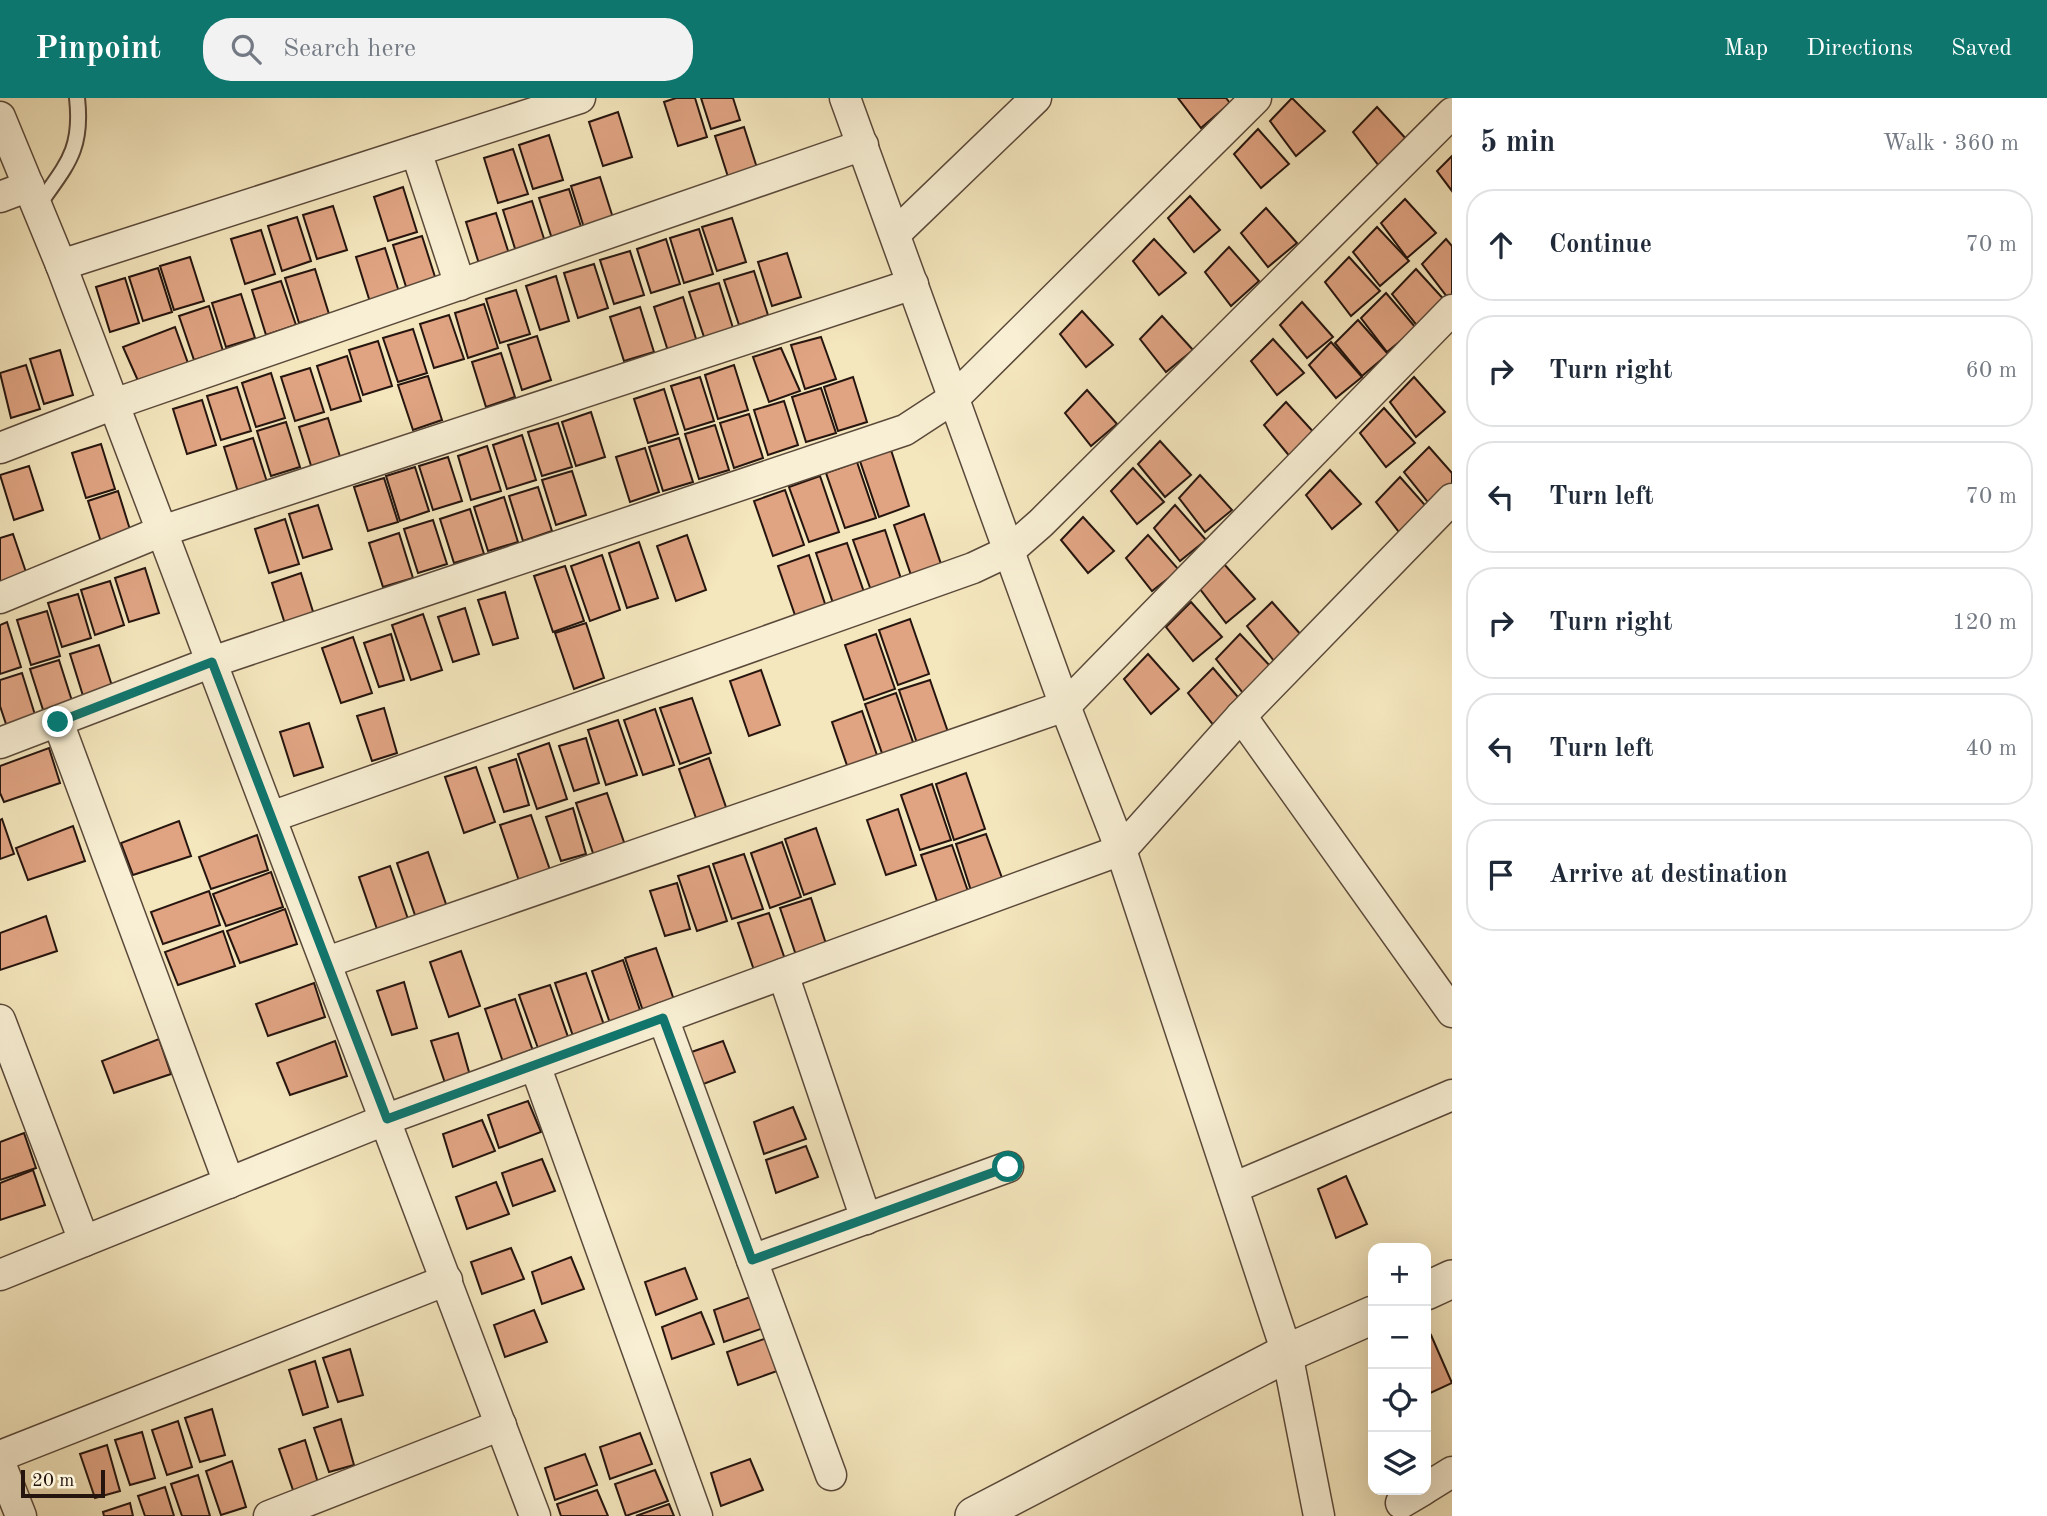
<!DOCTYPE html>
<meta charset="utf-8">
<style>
body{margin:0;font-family:"Old Standard TT",serif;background:#f2f2f3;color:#1f2937}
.controls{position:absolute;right:21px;bottom:21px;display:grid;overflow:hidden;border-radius:14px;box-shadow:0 7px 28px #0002}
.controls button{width:63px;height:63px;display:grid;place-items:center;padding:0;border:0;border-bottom:2px solid #e0e1e3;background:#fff;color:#1f2937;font:35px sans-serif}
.scale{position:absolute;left:21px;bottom:18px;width:84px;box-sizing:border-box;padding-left:7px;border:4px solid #26150e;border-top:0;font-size:19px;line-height:24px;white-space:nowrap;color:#26150e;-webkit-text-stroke:5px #f8efd4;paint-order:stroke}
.stop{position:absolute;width:21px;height:21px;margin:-16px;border:5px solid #0f766e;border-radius:50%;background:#fff}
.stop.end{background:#0f766e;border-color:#fff;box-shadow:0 2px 7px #0008}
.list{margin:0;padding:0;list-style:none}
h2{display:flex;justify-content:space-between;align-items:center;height:91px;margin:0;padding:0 28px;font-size:30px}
h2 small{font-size:23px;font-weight:400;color:#747a83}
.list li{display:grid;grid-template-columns:46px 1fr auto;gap:21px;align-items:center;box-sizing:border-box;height:112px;margin:0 14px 14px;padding:0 14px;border:2px solid #e0e1e3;border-radius:28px}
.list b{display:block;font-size:26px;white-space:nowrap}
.list em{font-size:23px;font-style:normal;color:#747a83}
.icon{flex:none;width:38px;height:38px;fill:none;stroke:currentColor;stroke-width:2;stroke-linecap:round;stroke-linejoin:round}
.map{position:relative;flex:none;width:1452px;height:1418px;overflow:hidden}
header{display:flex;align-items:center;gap:42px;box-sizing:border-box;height:98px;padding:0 35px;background:#0f766e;color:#fff}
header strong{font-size:33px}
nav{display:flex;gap:38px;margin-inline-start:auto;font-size:24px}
.search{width:490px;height:63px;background:#f2f2f3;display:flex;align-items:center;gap:18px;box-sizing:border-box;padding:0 24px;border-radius:28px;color:#747a83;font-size:26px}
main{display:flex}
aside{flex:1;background:#fff}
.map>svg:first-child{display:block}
.building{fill:#e0a483;stroke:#26150e;stroke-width:2}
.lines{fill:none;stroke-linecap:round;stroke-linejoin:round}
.service-casing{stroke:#5a493a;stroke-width:18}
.minor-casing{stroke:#5a493a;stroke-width:33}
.tertiary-casing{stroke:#5a493a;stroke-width:40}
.service{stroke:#f8efd4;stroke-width:14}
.minor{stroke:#f8efd4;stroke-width:30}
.tertiary{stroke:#f8efd4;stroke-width:37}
.route{stroke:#0f766e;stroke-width:9}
</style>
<header>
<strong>Pinpoint</strong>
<div class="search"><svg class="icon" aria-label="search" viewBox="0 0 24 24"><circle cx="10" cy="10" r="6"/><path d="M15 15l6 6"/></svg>Search here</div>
<nav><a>Map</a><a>Directions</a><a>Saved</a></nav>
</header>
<main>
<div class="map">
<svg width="1452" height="1418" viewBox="0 0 1452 1418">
<rect width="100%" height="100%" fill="#f4e6bd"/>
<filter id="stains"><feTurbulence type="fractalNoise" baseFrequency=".00286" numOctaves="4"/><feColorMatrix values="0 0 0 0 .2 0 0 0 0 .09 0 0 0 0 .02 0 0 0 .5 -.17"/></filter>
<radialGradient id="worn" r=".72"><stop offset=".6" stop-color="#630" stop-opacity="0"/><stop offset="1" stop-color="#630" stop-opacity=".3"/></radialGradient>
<g class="building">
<polygon points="676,0 695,0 707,39 678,48 664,4"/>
<polygon points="701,0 733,0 740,22 711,31"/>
<polygon points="1178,0 1226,0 1230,5 1201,30"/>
<polygon points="1292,0 1325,33 1296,58 1270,23"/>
<polygon points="1377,9 1408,43 1379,68 1353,34"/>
<polygon points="618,14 632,59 603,68 589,24"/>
<polygon points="744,29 758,73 729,82 715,38"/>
<polygon points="1258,31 1289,66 1261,90 1234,56"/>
<polygon points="549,37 563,82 533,91 519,47"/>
<polygon points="513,51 528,96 498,105 484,60"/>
<polygon points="1452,58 1452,93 1437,73"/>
<polygon points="600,79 614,123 585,133 571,88"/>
<polygon points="403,89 417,134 388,143 374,99"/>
<polygon points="569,91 583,135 553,144 539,100"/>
<polygon points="1190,98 1220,132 1194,154 1168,120"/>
<polygon points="1405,101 1436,135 1407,160 1381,125"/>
<polygon points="532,103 546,147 517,157 503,112"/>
<polygon points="333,108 347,152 317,161 303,117"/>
<polygon points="1266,110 1297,145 1268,169 1241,135"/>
<polygon points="496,115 510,159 480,169 466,124"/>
<polygon points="297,119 311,163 282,173 268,128"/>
<polygon points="732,120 746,164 717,173 702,129"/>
<polygon points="1377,129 1409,163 1380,188 1353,154"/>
<polygon points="699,131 713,176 684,185 670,140"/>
<polygon points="261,132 275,176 245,186 231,141"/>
<polygon points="422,138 436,182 407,192 393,147"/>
<polygon points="666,141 680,186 651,195 637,151"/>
<polygon points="1154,141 1186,175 1159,197 1133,163"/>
<polygon points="1446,141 1452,148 1452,197 1448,200 1422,166"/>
<polygon points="1229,149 1259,183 1231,208 1205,174"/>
<polygon points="385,150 399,194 370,204 356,159"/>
<polygon points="630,153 644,197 614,206 600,162"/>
<polygon points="787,155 801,199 772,208 758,164"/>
<polygon points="190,159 204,203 174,212 160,168"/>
<polygon points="1349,159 1380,193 1351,218 1325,184"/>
<polygon points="594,166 608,210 578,220 564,175"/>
<polygon points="158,170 172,214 143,223 129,179"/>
<polygon points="315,171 329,216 299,225 285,180"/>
<polygon points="1416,171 1448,206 1419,230 1392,196"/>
<polygon points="754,173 768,217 739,227 724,182"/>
<polygon points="556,178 569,223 540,232 526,188"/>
<polygon points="125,180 139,225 110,234 96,189"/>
<polygon points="281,183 296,227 266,237 252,192"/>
<polygon points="719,185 733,230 704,239 689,194"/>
<polygon points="516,192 530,236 500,245 486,201"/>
<polygon points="1386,195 1416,230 1387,254 1361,220"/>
<polygon points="241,196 255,240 226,249 212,205"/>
<polygon points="683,199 697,244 668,253 654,209"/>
<polygon points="1302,204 1333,239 1307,260 1280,227"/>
<polygon points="484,206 498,250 468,260 455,215"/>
<polygon points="209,208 223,253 194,262 179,218"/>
<polygon points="640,209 654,254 624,263 610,219"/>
<polygon points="1082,213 1113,247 1086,269 1060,236"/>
<polygon points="449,217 464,261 434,270 420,226"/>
<polygon points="1162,218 1193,252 1166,274 1140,241"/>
<polygon points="1358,222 1388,256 1362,278 1335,245"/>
<polygon points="175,229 189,268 139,285 123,249"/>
<polygon points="413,231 427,275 398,284 383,240"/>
<polygon points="537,238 551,282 522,292 508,247"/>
<polygon points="821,239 836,281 805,291 791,247"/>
<polygon points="1273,241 1304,275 1277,297 1251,263"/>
<polygon points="378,243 392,288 363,297 349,252"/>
<polygon points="1331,244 1362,279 1336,300 1309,267"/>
<polygon points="781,250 800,293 769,304 753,259"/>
<polygon points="60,252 73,297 44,306 30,261"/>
<polygon points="501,255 515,299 486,309 472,264"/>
<polygon points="347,258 361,303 331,312 317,268"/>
<polygon points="26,267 40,311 11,320 0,275"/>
<polygon points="734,267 748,312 718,321 705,277"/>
<polygon points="310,270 324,314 295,323 281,279"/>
<polygon points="271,275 285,320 256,329 242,285"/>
<polygon points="428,278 442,322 413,332 398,287"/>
<polygon points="700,279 714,323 685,332 671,288"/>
<polygon points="853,279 867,324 838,333 824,289"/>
<polygon points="1414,279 1445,314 1416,339 1390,304"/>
<polygon points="237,289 251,333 221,342 207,298"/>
<polygon points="821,290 836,335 806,344 792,299"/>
<polygon points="664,291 678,336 648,345 634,301"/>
<polygon points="1087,292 1117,326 1091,348 1065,315"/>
<polygon points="202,302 216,347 187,356 173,311"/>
<polygon points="784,303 798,347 768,357 754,312"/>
<polygon points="1286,304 1317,338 1291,360 1264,327"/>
<polygon points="1384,310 1415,345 1386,369 1360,335"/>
<polygon points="591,314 605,359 576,368 562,324"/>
<polygon points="749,316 763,360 734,370 720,325"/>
<polygon points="328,320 342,365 313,374 299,329"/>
<polygon points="286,324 300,369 271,378 257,333"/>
<polygon points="558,325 572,369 542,378 528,334"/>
<polygon points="715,327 729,372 699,381 685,336"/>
<polygon points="522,337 536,382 507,391 493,347"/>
<polygon points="253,340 267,384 238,394 224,349"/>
<polygon points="679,340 693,384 663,393 649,349"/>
<polygon points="1160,343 1191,377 1165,399 1138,366"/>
<polygon points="101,346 115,391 86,400 72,355"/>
<polygon points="487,348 501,393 471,402 458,358"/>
<polygon points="1429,349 1452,375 1452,390 1431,408 1404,374"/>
<polygon points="645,350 659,394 630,404 616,359"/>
<polygon points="891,352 909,408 879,419 860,363"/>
<polygon points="448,359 462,403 433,412 419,368"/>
<polygon points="857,364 876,420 845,430 826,375"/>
<polygon points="29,368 43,412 14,422 0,377"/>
<polygon points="415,369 429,413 400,423 386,378"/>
<polygon points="1133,370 1164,404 1137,426 1111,393"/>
<polygon points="1330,372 1361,406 1332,431 1306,397"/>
<polygon points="572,373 586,417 556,427 542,382"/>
<polygon points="1200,377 1232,412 1205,434 1179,400"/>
<polygon points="820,378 839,434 809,444 789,389"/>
<polygon points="1400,379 1431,414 1402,438 1376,404"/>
<polygon points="384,380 398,424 368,433 354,389"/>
<polygon points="538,389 552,433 523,443 509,398"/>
<polygon points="785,392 804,447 773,458 754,403"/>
<polygon points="118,393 132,438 102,447 88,403"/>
<polygon points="504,399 518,444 488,453 474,409"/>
<polygon points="318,407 332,451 303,460 289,416"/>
<polygon points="1175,407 1206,442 1180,463 1154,430"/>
<polygon points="470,411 484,456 454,465 440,421"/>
<polygon points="924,416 943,472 913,483 894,427"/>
<polygon points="1083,419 1114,453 1088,475 1061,442"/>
<polygon points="285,421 299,466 269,475 255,431"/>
<polygon points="433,422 447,466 418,475 404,431"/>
<polygon points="885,432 903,487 873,498 853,442"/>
<polygon points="399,435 413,480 383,489 369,445"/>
<polygon points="13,436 28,480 0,489 0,440"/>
<polygon points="687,437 706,492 676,503 657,448"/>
<polygon points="1148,437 1179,472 1152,493 1126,460"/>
<polygon points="639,444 658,500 627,510 609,455"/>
<polygon points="847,445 866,500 835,511 816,455"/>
<polygon points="602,457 620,512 590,523 571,468"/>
<polygon points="809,457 827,512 797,523 778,468"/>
<polygon points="1224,466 1255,501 1226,525 1200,491"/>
<polygon points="565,468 584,523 553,534 534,478"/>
<polygon points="145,470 159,515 129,524 115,480"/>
<polygon points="301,475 315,520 286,529 272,485"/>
<polygon points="110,483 124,527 95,537 81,492"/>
<polygon points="505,494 518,540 493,547 478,502"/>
<polygon points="78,496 91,540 62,549 48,505"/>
<polygon points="1191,504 1222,539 1193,563 1166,529"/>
<polygon points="1272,504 1302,538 1274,563 1247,528"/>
<polygon points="465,510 479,556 453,564 438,519"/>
<polygon points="47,513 60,558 31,567 17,522"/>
<polygon points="423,516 442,572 411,582 392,527"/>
<polygon points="910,521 929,576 898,587 879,532"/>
<polygon points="7,524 21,569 0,576 0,527"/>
<polygon points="586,525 604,580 574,591 555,535"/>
<polygon points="391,536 404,582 379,589 364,545"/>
<polygon points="876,536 895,591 864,602 845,547"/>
<polygon points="1240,536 1272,570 1243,595 1216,561"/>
<polygon points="353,539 372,595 341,605 322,550"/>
<polygon points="99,547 113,591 84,601 70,556"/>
<polygon points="1148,556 1179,591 1151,616 1124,581"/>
<polygon points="59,562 73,606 44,615 30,571"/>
<polygon points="1213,570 1243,605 1215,629 1188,595"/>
<polygon points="761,572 780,627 749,638 730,583"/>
<polygon points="22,575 36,620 7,629 0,608 0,582"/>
<polygon points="930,582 949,637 918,648 899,592"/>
<polygon points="896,595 915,650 884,661 865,606"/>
<polygon points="692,600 711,655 680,666 660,610"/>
<polygon points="384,610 397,655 372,663 357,618"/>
<polygon points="655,611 674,667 643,677 624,622"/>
<polygon points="862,613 881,669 851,679 832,624"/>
<polygon points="618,622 637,677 606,687 588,632"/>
<polygon points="309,625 323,669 294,678 280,634"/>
<polygon points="586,640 599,685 574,693 559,648"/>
<polygon points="549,645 567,701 537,711 518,656"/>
<polygon points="49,650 60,685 4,704 0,695 0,668"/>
<polygon points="709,660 728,715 698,726 679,671"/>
<polygon points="516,661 529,707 504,714 489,670"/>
<polygon points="476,669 495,724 464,735 445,679"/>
<polygon points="966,675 985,731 954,742 936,686"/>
<polygon points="932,686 951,742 920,752 901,697"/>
<polygon points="607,695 626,750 595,761 576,705"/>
<polygon points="573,710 586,756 561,763 546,719"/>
<polygon points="898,711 916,767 886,777 867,722"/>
<polygon points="531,717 550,772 519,783 500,727"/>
<polygon points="2,721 14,756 0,761 0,722"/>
<polygon points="179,723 191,758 133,777 121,745"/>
<polygon points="73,728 85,763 28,782 16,750"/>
<polygon points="816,730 835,786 804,797 785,741"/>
<polygon points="986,736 1006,791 974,802 956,746"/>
<polygon points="257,737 268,772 211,791 199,759"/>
<polygon points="782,744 801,799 770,810 751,755"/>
<polygon points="952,747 971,802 940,812 921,757"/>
<polygon points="428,754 447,809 416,820 397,765"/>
<polygon points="744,756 763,811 732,821 713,766"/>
<polygon points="390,768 409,824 378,834 359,779"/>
<polygon points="709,768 727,823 697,833 678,778"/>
<polygon points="271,774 283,809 226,828 213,796"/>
<polygon points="677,785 690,831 665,838 650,793"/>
<polygon points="209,793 220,827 163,846 151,814"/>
<polygon points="811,800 829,855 799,866 780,810"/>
<polygon points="285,811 297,846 240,865 227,833"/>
<polygon points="769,815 788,870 757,881 738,825"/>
<polygon points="46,818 57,853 0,872 0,835"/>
<polygon points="223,833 235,868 178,887 165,854"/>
<polygon points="656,850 675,905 644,916 625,860"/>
<polygon points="461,853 480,908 449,919 430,864"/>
<polygon points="623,862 642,918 611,928 592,873"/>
<polygon points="586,875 605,930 574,941 555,885"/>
<polygon points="404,884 417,930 392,937 377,893"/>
<polygon points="314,885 325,919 268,938 256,906"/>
<polygon points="550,887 569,942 539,953 519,897"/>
<polygon points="515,901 534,956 504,967 485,911"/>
<polygon points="458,935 471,981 446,988 431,943"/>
<polygon points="159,941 171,976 114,995 102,963"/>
<polygon points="335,943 347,978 290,997 277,965"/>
<polygon points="723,943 735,974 693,990 683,957"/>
<polygon points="528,1003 541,1034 499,1050 488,1017"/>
<polygon points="793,1009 806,1041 764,1056 754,1024"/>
<polygon points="482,1022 495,1053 453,1069 443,1036"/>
<polygon points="24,1035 36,1070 0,1082 0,1044"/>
<polygon points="806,1048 818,1079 776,1095 766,1062"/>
<polygon points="542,1061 555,1093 513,1108 502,1075"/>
<polygon points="33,1072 45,1107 0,1122 0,1085"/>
<polygon points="1346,1078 1367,1126 1336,1140 1318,1091"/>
<polygon points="496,1084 509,1116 467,1131 456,1099"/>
<polygon points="511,1150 524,1181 482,1196 471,1164"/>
<polygon points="571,1159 584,1191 542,1206 532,1174"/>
<polygon points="685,1170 697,1201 656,1217 645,1184"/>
<polygon points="753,1198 766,1229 724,1244 714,1212"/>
<polygon points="534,1212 547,1244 505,1259 494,1227"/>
<polygon points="701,1214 714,1246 672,1261 662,1229"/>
<polygon points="1431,1237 1452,1285 1426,1297 1426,1240"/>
<polygon points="767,1240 780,1272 738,1287 727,1254"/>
<polygon points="350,1251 363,1297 338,1304 323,1260"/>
<polygon points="315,1263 328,1309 303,1317 289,1272"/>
<polygon points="212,1311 225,1357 200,1364 185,1320"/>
<polygon points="341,1321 354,1367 329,1374 314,1330"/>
<polygon points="178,1323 192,1369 167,1377 152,1332"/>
<polygon points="142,1334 155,1380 130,1387 115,1342"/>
<polygon points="640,1335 652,1366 610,1381 600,1349"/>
<polygon points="305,1342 319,1388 294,1395 279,1351"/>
<polygon points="107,1347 120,1393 95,1400 80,1356"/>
<polygon points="585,1356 597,1387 555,1402 545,1370"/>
<polygon points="750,1361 763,1392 721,1408 711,1375"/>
<polygon points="232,1363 246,1409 221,1417 206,1373"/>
<polygon points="655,1372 668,1403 626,1418 615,1386"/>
<polygon points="198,1377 210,1418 182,1418 171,1386"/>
<polygon points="165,1389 174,1418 145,1418 138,1398"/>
<polygon points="597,1392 608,1418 561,1418 557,1406"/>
<polygon points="130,1405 133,1418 104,1418 103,1414"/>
<polygon points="669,1406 674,1418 636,1418"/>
</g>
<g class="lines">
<g class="service-casing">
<path id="service" d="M38 108C66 67 83 53 77 0"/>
</g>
<g class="minor-casing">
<g id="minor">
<polyline points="845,0 1065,608 1121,752 1287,1255 1319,1418"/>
<polyline points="0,19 61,167 535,1418"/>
<polyline points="416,53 460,187"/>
<polyline points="0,99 29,88"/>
<polyline points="895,136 1036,0"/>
<polyline points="61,167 580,0"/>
<polyline points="0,350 114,306 863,47"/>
<polyline points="0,500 162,433 913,186"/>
<polyline points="1241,618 1452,914"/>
<polyline points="58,624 229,1085"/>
<polyline points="0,645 212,564 905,332 954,300 1256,0"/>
<polyline points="271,719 973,470 1009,453 1041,425 1452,15"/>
<polyline points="327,864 1065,608 1452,212"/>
<polyline points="783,876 866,1121"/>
<polyline points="663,920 831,1377"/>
<polyline points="0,922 84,1143"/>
<polyline points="535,967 697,1418"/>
<polyline points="1233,1090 1452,997"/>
<polyline points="752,1162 1008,1069"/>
<polyline points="0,1177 387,1021 1121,752 1241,618 1452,401"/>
<polyline points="0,1358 447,1182"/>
<polyline points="0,1365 21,1418"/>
<polyline points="1426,1390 1452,1374"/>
<polyline points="1401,1405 1423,1392"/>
<polyline points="269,1418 501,1327"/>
</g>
</g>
<g class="tertiary-casing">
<g id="tertiary">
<polyline points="1426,1193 1452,1181"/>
<polyline points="974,1418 1287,1255 1373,1217"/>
</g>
</g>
<use href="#service" class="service"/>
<use href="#minor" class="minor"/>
<use href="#tertiary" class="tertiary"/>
</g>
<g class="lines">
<polyline class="route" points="58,624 212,564 387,1021 663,920 752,1162 1008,1069"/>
</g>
<rect width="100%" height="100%" filter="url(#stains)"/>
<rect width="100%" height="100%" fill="url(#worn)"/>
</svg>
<div class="controls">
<button>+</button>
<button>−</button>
<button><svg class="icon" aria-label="locate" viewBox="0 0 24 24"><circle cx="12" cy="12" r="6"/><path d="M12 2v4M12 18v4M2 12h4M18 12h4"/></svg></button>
<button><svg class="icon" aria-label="layers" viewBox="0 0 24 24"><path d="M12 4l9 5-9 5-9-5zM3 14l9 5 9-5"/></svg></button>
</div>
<div class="scale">20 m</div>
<div class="stop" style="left:1008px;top:1069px"></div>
<div class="stop end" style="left:58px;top:624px"></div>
</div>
<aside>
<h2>5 min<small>Walk · 360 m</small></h2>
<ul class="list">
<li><svg class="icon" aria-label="ahead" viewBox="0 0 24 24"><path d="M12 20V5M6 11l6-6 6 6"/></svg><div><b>Continue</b></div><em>70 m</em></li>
<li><svg class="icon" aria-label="right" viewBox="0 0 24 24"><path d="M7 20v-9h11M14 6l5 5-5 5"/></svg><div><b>Turn right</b></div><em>60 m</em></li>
<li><svg class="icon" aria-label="left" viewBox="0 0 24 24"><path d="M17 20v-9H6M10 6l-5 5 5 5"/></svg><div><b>Turn left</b></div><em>70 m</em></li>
<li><svg class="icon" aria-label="right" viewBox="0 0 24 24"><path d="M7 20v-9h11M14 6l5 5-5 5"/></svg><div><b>Turn right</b></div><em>120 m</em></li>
<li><svg class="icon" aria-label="left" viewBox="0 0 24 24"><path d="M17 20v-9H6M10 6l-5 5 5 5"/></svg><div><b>Turn left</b></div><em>40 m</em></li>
<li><svg class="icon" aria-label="arrive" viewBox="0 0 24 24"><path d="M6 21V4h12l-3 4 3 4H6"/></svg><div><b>Arrive at destination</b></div></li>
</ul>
</aside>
</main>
